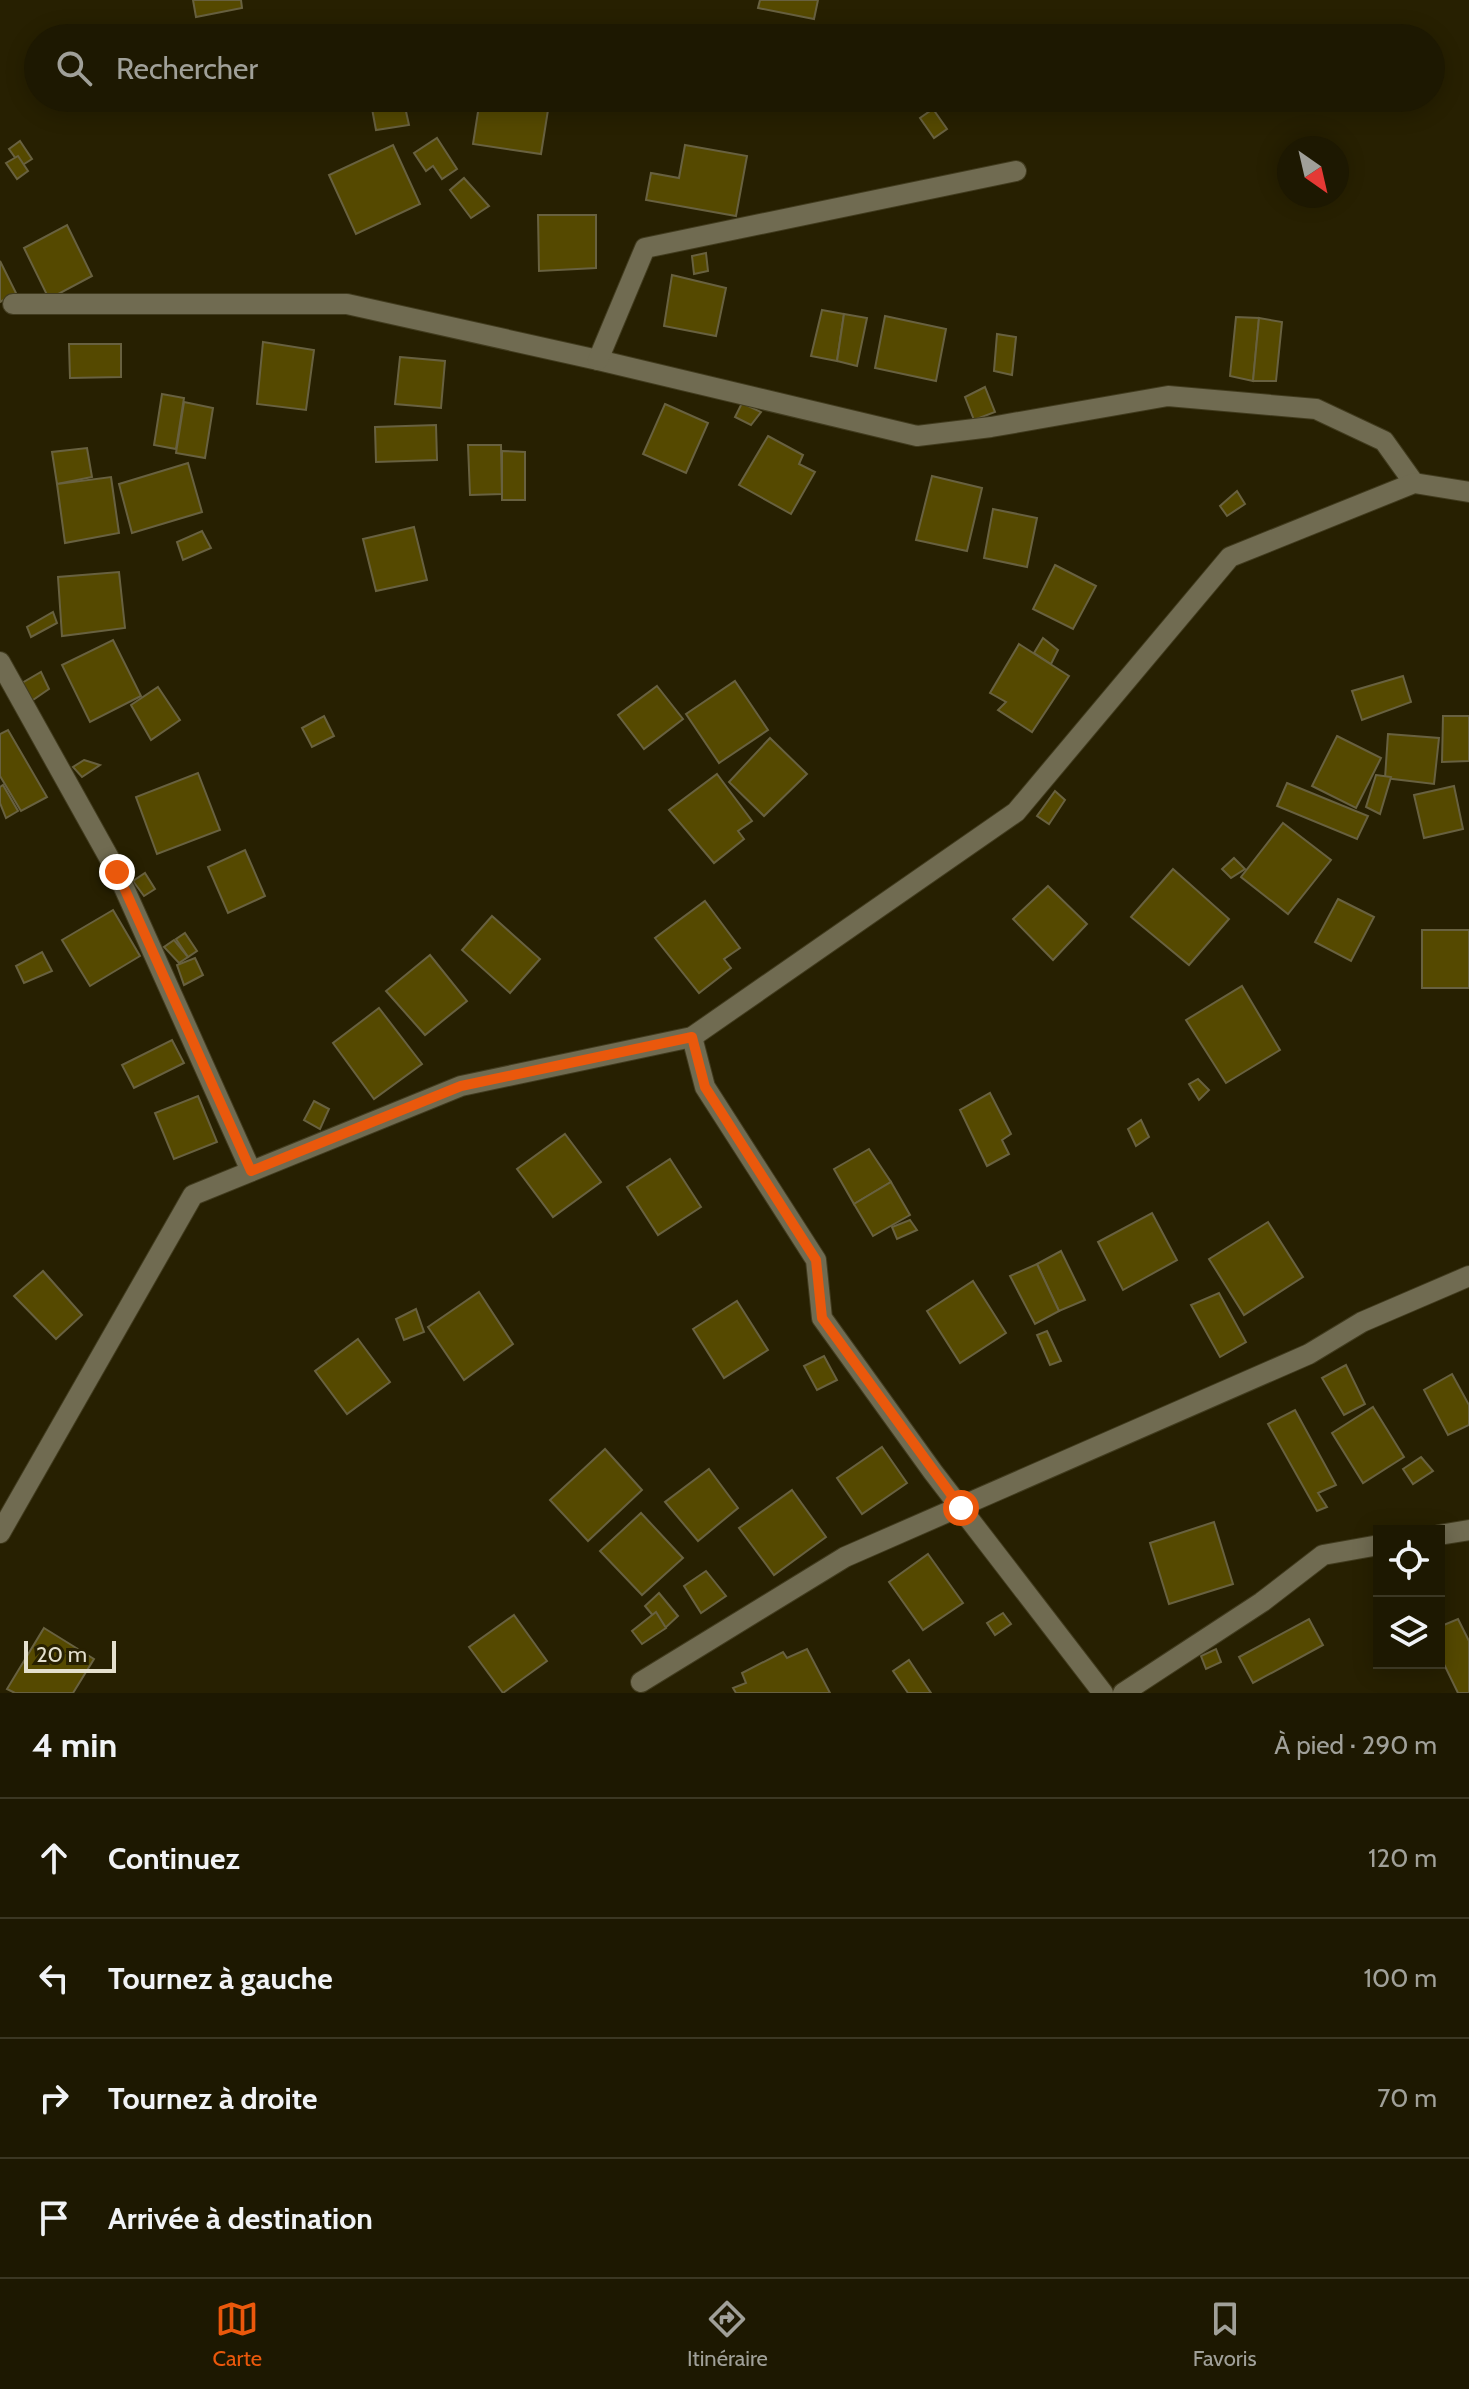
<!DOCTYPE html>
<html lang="fr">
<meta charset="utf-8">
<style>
body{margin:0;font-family:Cabin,sans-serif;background:#25210b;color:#f1f3f6}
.controls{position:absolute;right:24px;bottom:24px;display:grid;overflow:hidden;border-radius:0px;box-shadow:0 4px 20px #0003}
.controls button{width:72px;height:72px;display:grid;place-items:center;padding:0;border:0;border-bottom:2px solid #3b3723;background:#1d1801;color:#f1f3f6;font:40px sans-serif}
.compass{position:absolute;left:1277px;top:136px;width:72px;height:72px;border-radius:50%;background:#1d1801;box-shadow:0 4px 20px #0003;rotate:146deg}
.scale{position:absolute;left:24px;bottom:20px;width:92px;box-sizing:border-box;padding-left:8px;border:4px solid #e4e0ce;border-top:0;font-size:22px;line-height:28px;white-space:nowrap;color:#e4e0ce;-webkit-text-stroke:6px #272001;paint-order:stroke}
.stop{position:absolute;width:24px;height:24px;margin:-18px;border:6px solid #ea580c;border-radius:50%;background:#fff}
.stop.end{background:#ea580c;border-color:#fff;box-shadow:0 2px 8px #0008}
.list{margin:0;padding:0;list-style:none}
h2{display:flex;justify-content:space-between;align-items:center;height:104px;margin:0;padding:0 32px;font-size:34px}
h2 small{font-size:26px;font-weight:400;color:#a0a099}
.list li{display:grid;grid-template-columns:52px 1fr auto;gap:24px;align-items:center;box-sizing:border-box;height:120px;padding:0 32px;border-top:2px solid #3b3723}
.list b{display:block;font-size:30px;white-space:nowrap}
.list em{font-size:26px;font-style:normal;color:#a0a099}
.icon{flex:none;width:44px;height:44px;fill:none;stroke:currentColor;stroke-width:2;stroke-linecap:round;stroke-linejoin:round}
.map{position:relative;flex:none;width:1469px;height:1693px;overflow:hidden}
.search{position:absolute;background:#1d1801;box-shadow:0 4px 20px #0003;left:24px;right:24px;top:24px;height:88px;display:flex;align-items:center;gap:20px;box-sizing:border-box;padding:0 28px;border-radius:44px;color:#a0a099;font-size:30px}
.sheet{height:584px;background:#1d1801}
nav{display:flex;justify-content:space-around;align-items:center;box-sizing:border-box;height:112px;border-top:2px solid #3b3723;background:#1d1801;font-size:22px;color:#a0a099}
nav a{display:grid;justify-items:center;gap:4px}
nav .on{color:#ea580c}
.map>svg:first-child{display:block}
.building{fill:#554900;stroke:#686140;stroke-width:2}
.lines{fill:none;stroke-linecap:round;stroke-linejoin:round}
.minor-casing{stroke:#413b1e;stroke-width:22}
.minor{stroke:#706b51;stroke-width:20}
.route{stroke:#ea580c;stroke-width:10}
</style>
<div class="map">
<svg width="1469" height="1693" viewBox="0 0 1469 1693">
<rect width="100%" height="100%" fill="#272001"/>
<g class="building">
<polygon points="193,0 241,0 242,8 196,17"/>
<polygon points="760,0 818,0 814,19 758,8"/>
<polygon points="370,98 403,98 409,125 376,130"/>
<polygon points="480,99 548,110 541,154 473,144"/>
<polygon points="933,109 947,129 934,138 920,118"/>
<polygon points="437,138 457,169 442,179 433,166 426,171 414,153"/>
<polygon points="20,141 32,159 21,166 9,149"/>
<polygon points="393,145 420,204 356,234 329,175"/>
<polygon points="685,145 747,156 736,216 646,200 651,173 679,178"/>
<polygon points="18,156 28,171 17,179 6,163"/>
<polygon points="464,178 489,206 471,218 450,190"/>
<polygon points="538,215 596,215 596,268 539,271"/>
<polygon points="67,225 92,276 49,299 24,248"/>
<polygon points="706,253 708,271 694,274 692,256"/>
<polygon points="0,261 16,293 0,302"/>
<polygon points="672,275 726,288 716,336 664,326"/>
<polygon points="822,310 844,314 837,361 811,356"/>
<polygon points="844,314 867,318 857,366 837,361"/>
<polygon points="885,316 946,329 936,381 875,368"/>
<polygon points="1236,317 1259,318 1253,381 1230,376"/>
<polygon points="1259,318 1282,322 1276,381 1253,381"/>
<polygon points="997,334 1016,337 1012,375 994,371"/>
<polygon points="263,342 314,350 306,410 257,404"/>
<polygon points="69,344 121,344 121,377 70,378"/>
<polygon points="400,357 445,361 441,408 395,404"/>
<polygon points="985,387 995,412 974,420 965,397"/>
<polygon points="162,394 184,398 176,449 154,445"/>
<polygon points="184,402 213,408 205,458 176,453"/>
<polygon points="742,403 761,412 751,425 735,417"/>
<polygon points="665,404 708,423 686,473 643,454"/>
<polygon points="436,425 437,460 376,462 375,427"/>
<polygon points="768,436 803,455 799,464 815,472 791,514 739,485"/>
<polygon points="468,445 501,445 502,494 470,495"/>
<polygon points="87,448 92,477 57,484 52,452"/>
<polygon points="502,451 525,452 525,500 502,500"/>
<polygon points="188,463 202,512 132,533 119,484"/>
<polygon points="932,476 982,488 967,551 916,540"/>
<polygon points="111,477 119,533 65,543 57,484"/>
<polygon points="1237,491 1245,504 1227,516 1220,506"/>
<polygon points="993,509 1037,518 1027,567 984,558"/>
<polygon points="414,527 427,580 376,591 363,539"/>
<polygon points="202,531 211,548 183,560 177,542"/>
<polygon points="1055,565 1096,586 1073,629 1033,609"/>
<polygon points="119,572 125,628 62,636 58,577"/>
<polygon points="53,612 57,623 31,637 27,627"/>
<polygon points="1043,638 1058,650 1051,664 1034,653"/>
<polygon points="113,640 141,696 90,722 62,665"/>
<polygon points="1019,644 1069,676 1032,732 998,710 1006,702 990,693"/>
<polygon points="41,672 49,689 27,704 15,687"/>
<polygon points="1403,676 1411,702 1362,720 1352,691"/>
<polygon points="735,681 768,730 719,763 686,714"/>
<polygon points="657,686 683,719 644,749 618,715"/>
<polygon points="158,687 180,720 151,740 131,705"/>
<polygon points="324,716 334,736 312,747 302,728"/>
<polygon points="1443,716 1469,716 1469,761 1442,762"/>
<polygon points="8,730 47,797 21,811 0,776 0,734"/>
<polygon points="1388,734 1439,738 1434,784 1385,778"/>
<polygon points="1337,736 1381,758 1356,808 1312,786"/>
<polygon points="770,738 807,774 764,816 729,782"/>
<polygon points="84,760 100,765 82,777 73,767"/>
<polygon points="198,773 220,830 157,854 136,797"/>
<polygon points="717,774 752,821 738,831 744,839 714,863 669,810"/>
<polygon points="1376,775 1391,777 1380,814 1366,807"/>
<polygon points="1287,783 1368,816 1357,839 1277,806"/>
<polygon points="3,785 18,811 6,818 0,803 0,787"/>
<polygon points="1454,786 1463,829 1424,838 1414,795"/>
<polygon points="1055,791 1065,800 1049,824 1037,816"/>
<polygon points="1283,823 1331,860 1288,914 1241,877"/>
<polygon points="245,850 265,896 228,913 208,867"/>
<polygon points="1234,858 1245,869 1231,878 1222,869"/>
<polygon points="1173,869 1229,919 1189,965 1131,917"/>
<polygon points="145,873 155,889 144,896 133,881"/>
<polygon points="1048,886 1087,924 1053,960 1013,919"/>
<polygon points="1338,899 1374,917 1351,961 1315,942"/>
<polygon points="705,901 740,948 724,959 731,968 699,993 655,938"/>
<polygon points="113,910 140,956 90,986 62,940"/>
<polygon points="492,916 540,959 510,993 462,950"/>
<rect x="1422" y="930" width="47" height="58"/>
<polygon points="185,933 197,951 188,957 176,939"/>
<polygon points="174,940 188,957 179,963 164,947"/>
<polygon points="42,952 52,971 24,983 16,966"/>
<polygon points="430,955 467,1001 425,1035 386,991"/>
<polygon points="195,958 203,975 184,985 177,965"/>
<polygon points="1242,986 1280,1050 1226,1083 1186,1020"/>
<polygon points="379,1008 422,1064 374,1099 333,1043"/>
<polygon points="172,1040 184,1063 134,1088 122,1065"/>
<polygon points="1198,1079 1209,1090 1199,1100 1189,1084"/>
<polygon points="990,1093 1011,1134 1002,1140 1009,1154 987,1166 960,1110"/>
<polygon points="198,1096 217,1142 174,1159 155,1113"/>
<polygon points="314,1101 329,1109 320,1129 304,1120"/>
<polygon points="1141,1120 1149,1137 1136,1146 1128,1129"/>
<polygon points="565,1134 601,1182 553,1217 517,1169"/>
<polygon points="869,1149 891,1182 854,1204 834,1169"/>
<polygon points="670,1159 701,1207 658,1235 627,1187"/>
<polygon points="891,1182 910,1215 873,1236 854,1204"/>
<polygon points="1152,1213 1177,1260 1123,1290 1098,1242"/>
<polygon points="910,1220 917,1230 897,1239 892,1227"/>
<polygon points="1268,1222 1303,1277 1244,1315 1209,1259"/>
<polygon points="1061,1251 1085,1300 1059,1311 1037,1264"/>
<polygon points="1037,1264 1059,1311 1035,1324 1010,1276"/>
<polygon points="43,1271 82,1315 56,1339 14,1296"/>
<polygon points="973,1281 1006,1333 960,1363 927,1311"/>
<polygon points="479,1292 513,1344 464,1380 428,1327"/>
<polygon points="1219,1293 1246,1342 1220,1357 1191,1305"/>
<polygon points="737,1301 768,1350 724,1378 693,1329"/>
<polygon points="416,1309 424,1332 404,1340 396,1319"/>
<polygon points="1047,1331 1061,1361 1050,1365 1037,1335"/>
<polygon points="358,1339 390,1382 347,1414 315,1371"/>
<polygon points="824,1356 837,1380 817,1390 804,1366"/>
<polygon points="1346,1365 1365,1404 1344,1415 1322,1378"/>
<polygon points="1452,1374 1469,1405 1469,1425 1448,1435 1424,1390"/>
<polygon points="1373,1407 1404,1457 1363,1483 1332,1433"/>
<polygon points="1295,1410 1336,1485 1318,1493 1327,1507 1317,1511 1268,1424"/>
<polygon points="882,1447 907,1483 862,1514 837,1478"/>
<polygon points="605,1449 642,1490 588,1541 550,1500"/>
<polygon points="1421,1457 1433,1471 1413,1484 1403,1469"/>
<polygon points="709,1469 738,1508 698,1541 665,1502"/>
<polygon points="792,1490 826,1537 774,1575 739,1528"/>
<polygon points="641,1513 683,1558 642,1595 600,1551"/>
<polygon points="1214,1522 1233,1584 1169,1604 1150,1543"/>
<polygon points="928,1554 963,1603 923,1630 889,1582"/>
<polygon points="706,1571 726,1596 701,1613 684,1586"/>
<polygon points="659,1593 678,1616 664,1629 645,1606"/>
<polygon points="656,1612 666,1628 642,1644 632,1631"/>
<polygon points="1003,1613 1011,1624 995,1635 987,1623"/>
<polygon points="514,1615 547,1661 503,1693 469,1647"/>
<polygon points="1309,1619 1323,1645 1253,1683 1239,1657"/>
<polygon points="1458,1619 1469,1641 1469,1693 1458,1693 1439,1654 1439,1627"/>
<polygon points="44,1628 94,1659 73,1693 15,1693 7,1689"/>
<polygon points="807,1649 830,1693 736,1693 733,1688 746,1683 742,1673 783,1652 787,1658"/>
<polygon points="1216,1649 1221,1662 1206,1669 1201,1656"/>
<polygon points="909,1660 931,1693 908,1693 893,1671"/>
</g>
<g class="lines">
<g class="minor-casing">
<g id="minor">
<polyline points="13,304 347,304 598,360 917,436 991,427 1168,396 1316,409 1384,441 1414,483"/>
<polyline points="598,360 645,248 1016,171"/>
<polyline points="0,662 117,872 251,1171"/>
<polyline points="692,1037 705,1087 816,1260 822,1318 933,1472 1103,1693"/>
<polyline points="0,1533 193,1195 461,1086 692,1037 1016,812 1230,557 1414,483 1469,492"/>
<polyline points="1439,1535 1469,1530"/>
<polyline points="641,1682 845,1557 1309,1354 1362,1322 1469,1276"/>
<polyline points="1123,1693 1262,1602 1323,1555 1379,1545"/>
</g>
</g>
<use href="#minor" class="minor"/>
</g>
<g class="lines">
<polyline class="route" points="117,872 251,1171 461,1086 692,1037 705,1087 816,1260 822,1318 961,1508"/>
</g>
</svg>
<div class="controls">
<button><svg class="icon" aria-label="locate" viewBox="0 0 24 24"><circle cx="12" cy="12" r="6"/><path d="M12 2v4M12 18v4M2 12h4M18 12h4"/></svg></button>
<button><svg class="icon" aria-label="layers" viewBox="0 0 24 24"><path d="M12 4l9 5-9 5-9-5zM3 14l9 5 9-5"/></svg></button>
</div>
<svg class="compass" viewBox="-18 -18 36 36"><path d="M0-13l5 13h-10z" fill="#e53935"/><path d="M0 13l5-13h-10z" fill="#a0a099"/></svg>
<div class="scale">20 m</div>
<div class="stop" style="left:961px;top:1508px"></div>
<div class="stop end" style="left:117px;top:872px"></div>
<div class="search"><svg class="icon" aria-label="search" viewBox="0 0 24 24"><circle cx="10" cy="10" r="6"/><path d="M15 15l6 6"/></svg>Rechercher</div>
</div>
<section class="sheet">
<h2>4 min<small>À pied · 290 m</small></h2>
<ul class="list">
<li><svg class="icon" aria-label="ahead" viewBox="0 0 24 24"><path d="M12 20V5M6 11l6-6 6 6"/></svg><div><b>Continuez</b></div><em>120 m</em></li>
<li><svg class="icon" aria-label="left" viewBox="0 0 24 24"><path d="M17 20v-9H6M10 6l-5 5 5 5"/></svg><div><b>Tournez à gauche</b></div><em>100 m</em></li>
<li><svg class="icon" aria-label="right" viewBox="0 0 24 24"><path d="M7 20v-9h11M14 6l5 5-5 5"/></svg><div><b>Tournez à droite</b></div><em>70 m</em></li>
<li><svg class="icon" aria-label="arrive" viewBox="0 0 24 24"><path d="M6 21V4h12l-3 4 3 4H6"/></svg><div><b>Arrivée à destination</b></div></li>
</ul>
</section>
<nav>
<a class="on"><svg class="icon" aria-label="map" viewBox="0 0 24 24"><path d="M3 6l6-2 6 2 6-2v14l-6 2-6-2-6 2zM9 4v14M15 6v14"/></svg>Carte</a>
<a><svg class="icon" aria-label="directions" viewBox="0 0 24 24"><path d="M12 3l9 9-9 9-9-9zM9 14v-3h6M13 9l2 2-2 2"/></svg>Itinéraire</a>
<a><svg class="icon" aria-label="saved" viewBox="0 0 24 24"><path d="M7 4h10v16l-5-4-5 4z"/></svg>Favoris</a>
</nav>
